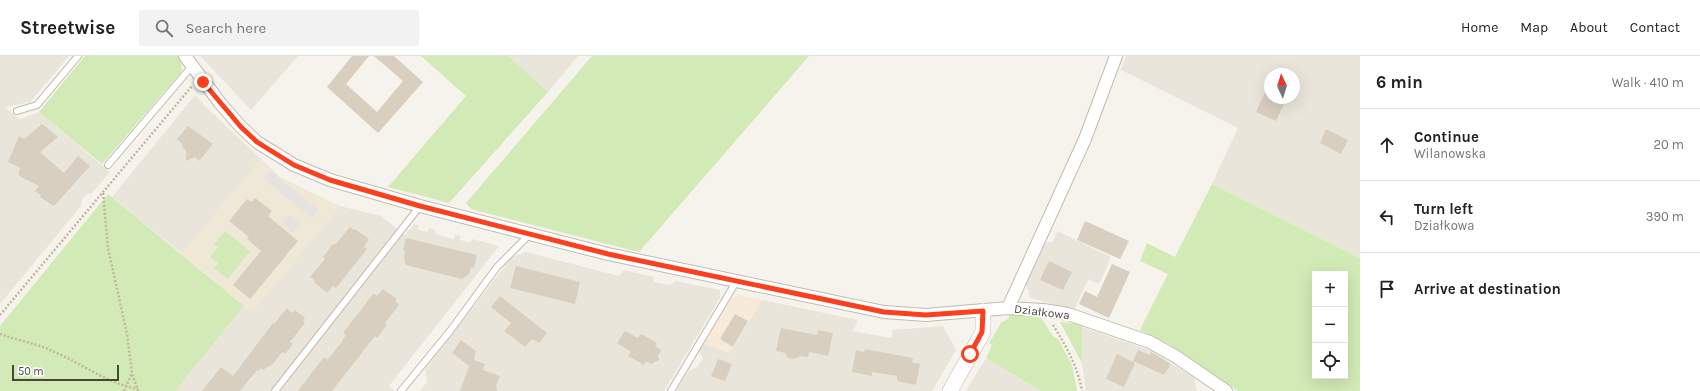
<!DOCTYPE html>
<meta charset="utf-8">
<style>
body{margin:0;font-family:Karla,sans-serif;background:#f2f2f2;color:#202124}
.controls{position:absolute;right:12px;bottom:12px;display:grid;overflow:hidden;border-radius:0px;box-shadow:0 4px 16px #0002}
.controls button{width:36px;height:36px;display:grid;place-items:center;padding:0;border:0;border-bottom:1px solid #e0e0e0;background:#fff;color:#202124;font:20px sans-serif}
.compass{position:absolute;left:1264px;top:12px;width:36px;height:36px;border-radius:50%;background:#fff;box-shadow:0 4px 16px #0002;rotate:356deg}
.scale{position:absolute;left:12px;bottom:10px;width:107px;box-sizing:border-box;padding-left:4px;border:2px solid #4b4439;border-top:0;font-size:11px;line-height:14px;white-space:nowrap;color:#4b4439;-webkit-text-stroke:3px #fff;paint-order:stroke}
.stop{position:absolute;width:12px;height:12px;margin:-9px;border:3px solid #fc3f1d;border-radius:50%;background:#fff}
.stop.end{background:#fc3f1d;border-color:#fff;box-shadow:0 1px 4px #0008}
.list{margin:0;padding:0;list-style:none}
h2{display:flex;justify-content:space-between;align-items:center;height:52px;margin:0;padding:0 16px;font-size:17px}
h2 small{font-size:13px;font-weight:400;color:#757577}
.list li{display:grid;grid-template-columns:26px 1fr auto;gap:12px;align-items:center;box-sizing:border-box;height:72px;padding:0 16px;border-top:1px solid #e0e0e0}
.list b{display:block;font-size:15px;white-space:nowrap}
.list p{margin:0;font-size:13px;white-space:nowrap;color:#757577}
.list em{font-size:13px;font-style:normal;color:#757577}
.icon{flex:none;width:22px;height:22px;fill:none;stroke:currentColor;stroke-width:2;stroke-linecap:round;stroke-linejoin:round}
.map{position:relative;flex:none;width:1360px;height:335px;overflow:hidden}
header{display:flex;align-items:center;gap:24px;box-sizing:border-box;height:56px;padding:0 20px;background:#fff;border-bottom:1px solid #e0e0e0}
header strong{font-size:19px}
nav{display:flex;gap:22px;margin-inline-start:auto;font-size:14px}
.search{width:280px;height:36px;background:#f2f2f2;display:flex;align-items:center;gap:10px;box-sizing:border-box;padding:0 14px;border-radius:0px;color:#757577;font-size:15px}
main{display:flex}
aside{flex:1;background:#fff}
.map>svg:first-child{display:block}
.residential{fill:#eae5da;fill-rule:evenodd}
.commercial{fill:#f7ead8}
.education{fill:#efe8d6}
.green{fill:#d2eab5;fill-rule:evenodd}
.parking{fill:#e5e3e0}
.building{fill:#d8cfc1}
.lines{fill:none;stroke-linecap:round;stroke-linejoin:round}
.service-casing{stroke:#c2bbae;stroke-width:8}
.minor-casing{stroke:#c2bbae;stroke-width:14}
.tertiary-casing{stroke:#c2bbae;stroke-width:16}
.path{stroke:#c4b79f;stroke-width:2.5;stroke-dasharray:2 2;stroke-linecap:butt}
.service{stroke:#fff;stroke-width:6}
.minor{stroke:#fff;stroke-width:12}
.tertiary{stroke:#fff;stroke-width:15}
.route{stroke:#fc3f1d;stroke-width:5}
.labels{text-anchor:middle;dominant-baseline:central;stroke-width:3.5;stroke-linejoin:round;paint-order:stroke}
.street-label{font-size:12px;fill:#4b4439;stroke:#fff}
</style>
<header>
<strong>Streetwise</strong>
<div class="search"><svg class="icon" aria-label="search" viewBox="0 0 24 24"><circle cx="10" cy="10" r="6"/><path d="M15 15l6 6"/></svg>Search here</div>
<nav><a>Home</a><a>Map</a><a>About</a><a>Contact</a></nav>
</header>
<main>
<div class="map">
<svg width="1360" height="335" viewBox="0 0 1360 335">
<rect width="100%" height="100%" fill="#f6f3ec"/>
<g class="residential">
<polygon points="0,0 69,0 30,46 5,51 20,63 39,56 110,116 92,137 85,139 82,144 81,150 0,248"/>
<polygon points="200,0 298,0 251,54"/>
<polygon points="508,0 578,0 548,36"/>
<path d="M1126 0H1360V202L1212 128 1238 72 1121 14ZM1270 18H1294V42H1270Z"/>
<polygon points="195,39 209,54 261,103 182,198 112,141"/>
<polygon points="340,150 381,160 405,179 414,168 419,169 418,174 428,176 429,172 435,174 435,178 439,179 454,183 455,179 461,180 460,184 471,187 472,183 499,190 389,330 395,335 175,335 244,250 252,256"/>
<polygon points="1057,175 1111,201 1099,228 1088,223 1074,254 1031,242 1026,229 1045,187 1053,186"/>
<polygon points="526,196 619,220 624,214 654,221 654,226 670,229 676,225 720,234 720,242 664,335 420,335 427,326 425,313 512,201"/>
<polygon points="762,244 858,264 853,275 891,282 893,274 943,270 956,294 932,335 676,335 689,314 696,312 703,303 699,295 704,288 730,297"/>
<polygon points="1082,271 1152,295 1194,322 1197,335 1086,335 1082,307"/>
<polygon points="986,302 1041,335 966,335"/>
</g>
<polygon class="commercial" points="738,239 762,244 730,297 704,288 731,243"/>
<polygon class="education" points="261,103 280,121 340,150 252,257 182,198"/>
<g class="green">
<polygon points="85,0 178,0 181,5 182,15 102,108 39,56"/>
<polygon points="421,0 508,0 548,36 449,147 388,131 466,40"/>
<polygon points="592,0 809,0 639,196 471,153 466,147"/>
<path d="M1212 128 1360 202V335H1238L1169 288 1140 274 1168 218 1140 205 1147 187 1175 201ZM1315 218H1345V320H1315Z"/>
<polygon points="108,138 244,250 175,335 0,335 0,270"/>
<polygon points="225,175 250,195 228,223 214,212 218,207 210,201 218,191 214,188"/>
<polygon points="1038,257 1053,280 1058,283 1072,309 1077,335 1041,335 986,302 992,289 989,287 1001,267 1009,262 1009,258"/>
<polygon points="1060,266 1082,268 1082,307"/>
</g>
<g class="parking">
<polygon points="270,115 319,154 312,162 264,123"/>
<polygon points="290,159 301,168 293,177 282,167"/>
</g>
<g class="building">
<polygon points="352,0 369,0 346,28 377,56 403,25 374,0 394,0 423,26 378,77 327,31"/>
<polygon points="1265,36 1270,38 1270,42 1278,42 1285,46 1276,65 1256,56"/>
<polygon points="42,68 58,81 40,96 64,117 78,100 90,110 54,150 40,141 41,139 35,135 39,130 21,121 18,118 20,112 8,106 19,80 24,83"/>
<polygon points="188,70 213,88 199,105 195,101 186,105 186,95 182,91 183,89 177,83"/>
<polygon points="1326,73 1348,84 1341,98 1320,87"/>
<polygon points="255,142 272,155 268,160 298,185 250,243 233,229 261,195 247,183 249,181 229,165 247,143 252,146"/>
<polygon points="1085,165 1129,185 1120,203 1077,184"/>
<polygon points="350,171 354,174 355,173 369,183 364,191 367,193 336,232 333,230 327,237 314,226 315,224 310,221 325,203 323,201 333,188 335,189"/>
<polygon points="406,182 477,199 474,212 471,211 469,218 462,223 406,209 404,203 405,195 403,194"/>
<polygon points="1049,205 1072,216 1063,234 1040,224"/>
<polygon points="1112,208 1130,216 1109,262 1079,248 1085,235 1097,241"/>
<polygon points="516,210 580,226 575,248 510,232"/>
<polygon points="383,233 397,243 395,245 399,249 385,267 387,269 377,282 375,280 332,335 298,335 324,301 327,304 341,287 346,279 343,277 374,237 377,240"/>
<polygon points="500,240 547,277 539,287 532,283 525,291 504,275 511,267 491,251"/>
<polygon points="287,252 292,257 295,254 305,262 303,265 305,267 290,286 293,288 285,298 282,296 274,307 263,314 261,312 258,315 257,314 240,335 202,335 221,311 233,320 273,267 274,268"/>
<polygon points="735,258 748,265 733,291 720,283"/>
<polygon points="781,272 817,279 818,274 833,277 828,300 809,296 808,301 800,300 794,303 788,302 785,297 776,295"/>
<polygon points="625,275 638,282 641,278 657,287 655,290 661,294 658,300 659,304 651,308 646,305 644,309 628,300 631,296 617,287"/>
<polygon points="461,284 476,295 474,304 485,308 483,314 500,320 496,330 497,335 460,335 469,310 452,297"/>
<polygon points="865,293 913,302 912,306 920,308 916,329 897,325 897,320 885,318 872,316 872,320 852,316 856,294 864,296"/>
<polygon points="1138,294 1150,299 1151,296 1171,308 1164,319 1133,305"/>
<polygon points="1117,298 1135,307 1124,331 1106,323"/>
<polygon points="718,303 732,308 725,325 711,320"/>
</g>
<g class="lines">
<g class="service-casing">
<g id="service">
<polyline points="17,55 37,49 78,0"/>
<polyline points="108,109 192,10"/>
<polyline points="275,335 420,150"/>
<polyline points="401,335 450,275 497,211 530,178"/>
<polyline points="671,335 736,226"/>
</g>
</g>
<g class="minor-casing">
<g id="minor">
<polyline points="185,0 220,47 241,71 257,86 294,109 330,124 420,150 608,198 884,256 926,259 1008,252 1043,254 1068,258 1150,286 1175,300 1226,335"/>
<polyline points="1008,252 1085,83 1116,0"/>
</g>
</g>
<g class="tertiary-casing">
<polyline id="tertiary" points="950,335 983,276 983,255"/>
</g>
<g class="path">
<polyline points="103,137 108,192 127,278 132,317 138,335"/>
<polyline points="0,259 192,30"/>
<path d="M1053 269C1066 290 1078 311 1082 335"/>
<path d="M0 278C16 284 35 287 50 294 80 306 105 327 138 333"/>
<polyline points="124,335 132,317"/>
</g>
<use href="#service" class="service"/>
<use href="#minor" class="minor"/>
<use href="#tertiary" class="tertiary"/>
</g>
<g class="lines">
<polyline class="route" points="203,26 241,71 257,86 294,109 330,124 420,150 608,198 884,256 926,259 983,255 982,276 970,298"/>
</g>
<g class="labels">
<g class="street-label">
<text transform="translate(1042 256) rotate(7)">Działkowa</text>
</g>
</g>
</svg>
<div class="controls">
<button>+</button>
<button>−</button>
<button><svg class="icon" aria-label="locate" viewBox="0 0 24 24"><circle cx="12" cy="12" r="6"/><path d="M12 2v4M12 18v4M2 12h4M18 12h4"/></svg></button>
</div>
<svg class="compass" viewBox="-18 -18 36 36"><path d="M0-13l5 13h-10z" fill="#e53935"/><path d="M0 13l5-13h-10z" fill="#757577"/></svg>
<div class="scale">50 m</div>
<div class="stop" style="left:970px;top:298px"></div>
<div class="stop end" style="left:203px;top:26px"></div>
</div>
<aside>
<h2>6 min<small>Walk · 410 m</small></h2>
<ul class="list">
<li><svg class="icon" aria-label="ahead" viewBox="0 0 24 24"><path d="M12 20V5M6 11l6-6 6 6"/></svg><div><b>Continue</b><p>Wilanowska</p></div><em>20 m</em></li>
<li><svg class="icon" aria-label="left" viewBox="0 0 24 24"><path d="M17 20v-9H6M10 6l-5 5 5 5"/></svg><div><b>Turn left</b><p>Działkowa</p></div><em>390 m</em></li>
<li><svg class="icon" aria-label="arrive" viewBox="0 0 24 24"><path d="M6 21V4h12l-3 4 3 4H6"/></svg><div><b>Arrive at destination</b></div></li>
</ul>
</aside>
</main>
